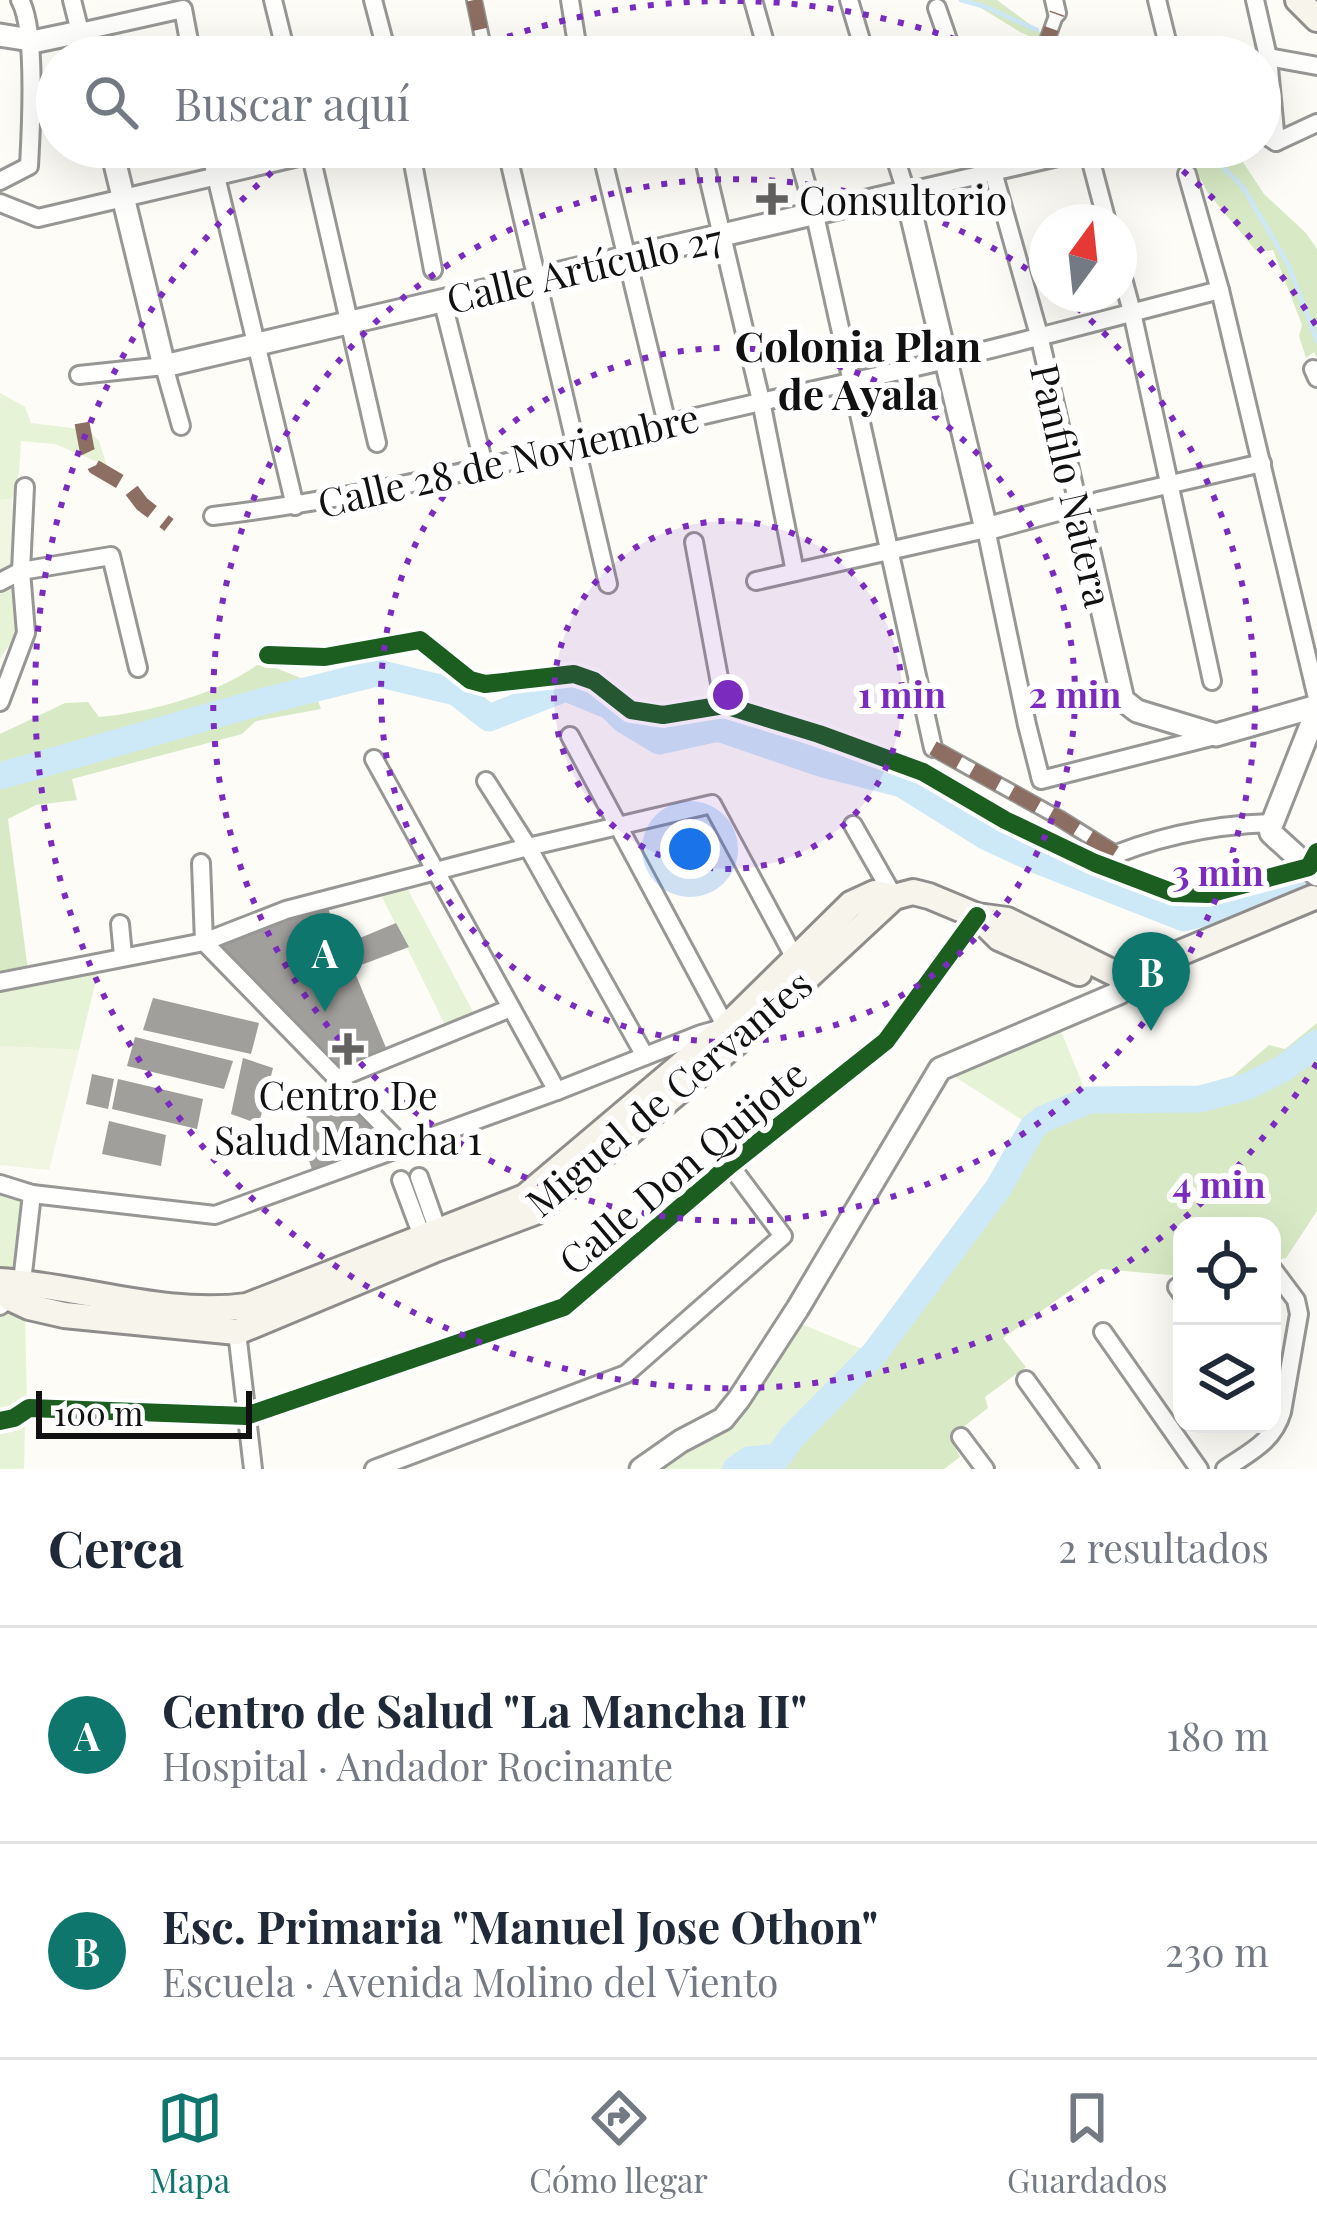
<!DOCTYPE html>
<html lang="es">
<meta charset="utf-8">
<style>
body{margin:0;font-family:"Playfair Display",serif;background:#f6f6f7;color:#1f2937}
.controls{position:absolute;right:36px;bottom:36px;display:grid;overflow:hidden;border-radius:24px;box-shadow:0 12px 48px #0002}
.controls button{width:108px;height:108px;display:grid;place-items:center;padding:0;border:0;border-bottom:3px solid #e0e1e3;background:#fff;color:#1f2937;font:60px sans-serif}
.compass{position:absolute;left:1029px;top:204px;width:108px;height:108px;border-radius:50%;background:#fff;box-shadow:0 12px 48px #0002;rotate:15deg}
.scale{position:absolute;left:36px;bottom:30px;width:216px;box-sizing:border-box;padding-left:12px;border:6px solid #111;border-top:0;font-size:33px;line-height:42px;white-space:nowrap;color:#111;-webkit-text-stroke:9px #fff;paint-order:stroke}
.you{position:absolute;left:690px;top:849px;width:42px;height:42px;margin:-30px;border:9px solid #fff;border-radius:50%;background:#1a73e8;box-shadow:0 0 0 18px #1a73e833}
.badge{display:grid;place-items:center;width:78px;height:78px;border-radius:50%;background:#0f766e;color:#fff;font-size:39px;font-weight:700}
.pin{position:absolute;translate:-50% -99px;filter:drop-shadow(0 3px 6px #0008)}
.pin::after{content:'';position:absolute;top:63px;width:42px;height:36px;background:inherit;clip-path:polygon(0 0,100% 0,50% 100%)}
.list{margin:0;padding:0;list-style:none}
h2{display:flex;justify-content:space-between;align-items:center;height:156px;margin:0;padding:0 48px;font-size:51px}
h2 small{font-size:39px;font-weight:400;color:#747a83}
.list li{display:grid;grid-template-columns:78px 1fr auto;gap:36px;align-items:center;box-sizing:border-box;height:216px;padding:0 48px;border-top:3px solid #e0e1e3}
.list b{display:block;font-size:45px;white-space:nowrap}
.list p{margin:0;font-size:39px;white-space:nowrap;color:#747a83}
.list em{font-size:39px;font-style:normal;color:#747a83}
.icon{flex:none;width:66px;height:66px;fill:none;stroke:currentColor;stroke-width:2;stroke-linecap:round;stroke-linejoin:round}
.map{position:relative;flex:none;width:1317px;height:1469px;overflow:hidden}
.search{position:absolute;background:#fff;box-shadow:0 12px 48px #0002;left:36px;right:36px;top:36px;height:132px;display:flex;align-items:center;gap:30px;box-sizing:border-box;padding:0 42px;border-radius:66px;color:#747a83;font-size:45px}
.sheet{height:588px;background:#fff}
nav{display:flex;justify-content:space-around;align-items:center;box-sizing:border-box;height:168px;border-top:3px solid #e0e1e3;background:#fff;font-size:33px;color:#747a83}
nav a{display:grid;justify-items:center;gap:6px}
nav .on{color:#0f766e}
.map>svg:first-child{display:block}
.green{fill:#e7f3d7}
.forest{fill:#d8eac5}
.pitch{fill:#f0f6e1}
.lines{fill:none;stroke-linecap:round;stroke-linejoin:round}
.stream{stroke:#cde8f7;stroke-width:4.5}
.river{stroke:#cde8f7;stroke-width:27}
.building{fill:#a19f9c}
.pedestrian-casing{stroke:#979795;stroke-width:18}
.minor-casing{stroke:#979795;stroke-width:22}
.tertiary-casing{stroke:#979795;stroke-width:27}
.secondary-casing{stroke:#8e8d8b;stroke-width:30}
.pedestrian{stroke:#fffffe;stroke-width:12}
.minor{stroke:#fffffe;stroke-width:16}
.tertiary{stroke:#fffffe;stroke-width:21}
.secondary{stroke:#f6f4eb;stroke-width:24}
.quiet{stroke:#8d6e63;stroke-width:15;stroke-dasharray:30 15;stroke-linecap:butt}
.cycleway-casing{stroke:#fff;stroke-width:26}
.cycleway{stroke:#1b5e20;stroke-width:18}
.ring{fill:none;stroke:#7b2cbf;stroke-width:6;stroke-dasharray:6 12}
.poi-dot{fill:#646362;stroke:#fff;stroke-width:4.5}
.labels{text-anchor:middle;dominant-baseline:central;stroke-width:12;stroke-linejoin:round;paint-order:stroke}
.poi-label{font-size:39px;fill:#111;stroke:#fff;text-anchor:start}
.street-label{font-size:39px;fill:#111;stroke:#fff}
.neighbourhood-label{font-size:42px;font-weight:bold;fill:#111;stroke:#fff}
.centre{fill:#7b2cbf;stroke:#fff;stroke-width:6}
.ring-label{font-size:36px;text-anchor:middle;font-weight:bold;fill:#7b2cbf;stroke:#fff;stroke-width:12;stroke-linejoin:round;paint-order:stroke}
</style>
<div class="map">
<svg width="1317" height="1469" viewBox="0 0 1317 1469">
<rect width="100%" height="100%" fill="#fdfcf7"/>
<g class="green">
<polygon points="0,393 25,407 31,423 88,430 99,441 107,466 55,444 21,441 19,472 12,499 0,500"/>
<polygon points="16,587 17,633 0,659 0,594"/>
<polygon points="407,888 478,1021 449,1033 381,895"/>
<polygon points="99,968 79,1050 0,1046 0,987"/>
<polygon points="1059,1026 1089,1100 1043,1119 1033,1127 946,1071"/>
<path d="M0 1189 22 1198C23 1222 23 1249 15 1272L0 1273Z"/>
<polygon points="13,1304 25,1315 27,1403 0,1417 0,1314"/>
<polygon points="799,1323 874,1354 792,1437 778,1457 749,1460 736,1469 650,1469 733,1420"/>
<polygon points="25,1421 24,1469 0,1469 0,1430"/>
</g>
<g class="forest">
<polygon points="968,0 997,0 1055,43 1109,57 1077,57 1020,32"/>
<polygon points="1184,147 1233,147 1264,194 1306,233 1317,249 1317,358 1314,352 1306,358 1299,336 1302,325 1273,250 1257,252 1208,193"/>
<path d="M257 665 271 666 311 682 321 709 256 721 242 734 72 779 77 800 36 805 8 819 28 970 0 975V734L65 703 88 702 99 717C150 712 215 695 257 665Z"/>
<polygon points="1317,1023 1317,1211 1286,1258 1272,1261 1272,1226 1182,1226 1182,1276 1101,1269 1003,1338 1026,1367 985,1397 988,1408 950,1437 960,1457 944,1469 736,1469 749,1460 778,1457 792,1437 874,1354 996,1191 1033,1127 1043,1119 1089,1100 1174,1093 1233,1076 1269,1045 1285,1049"/>
</g>
<g class="pitch">
<polygon points="12,499 16,569 0,577 0,500"/>
<polygon points="0,1046 79,1050 49,1170 0,1165"/>
</g>
<g class="lines">
<g class="stream">
<polyline points="961,0 986,7 1037,30"/>
<polyline points="1060,41 1084,57"/>
<polyline points="1202,147 1243,187 1288,264 1317,341"/>
</g>
<g class="river">
<polyline points="0,776 257,703 377,673 456,692 489,718 566,688 610,706 623,719 659,741 718,728 823,764 902,784 987,837 1039,861 1184,918 1238,904 1308,879"/>
<polyline points="736,1469 749,1460 778,1457 792,1437 874,1354 999,1187 1033,1127 1043,1119 1089,1100 1200,1099 1246,1087 1284,1068 1317,1043"/>
</g>
</g>
<g class="building">
<polygon points="327,906 343,945 396,923 409,947 353,968 389,1055 341,1072 210,944"/>
<polygon points="153,998 259,1023 251,1054 143,1030"/>
<polygon points="135,1037 233,1061 224,1089 127,1066"/>
<polygon points="243,1058 273,1068 259,1124 231,1114"/>
<polygon points="92,1074 114,1079 108,1109 86,1104"/>
<polygon points="118,1079 203,1099 197,1129 112,1109"/>
<polygon points="331,1079 393,1142 313,1172 298,1130"/>
<polygon points="109,1121 166,1135 161,1166 102,1154"/>
</g>
<g class="lines">
<g class="pedestrian-casing">
<g id="pedestrian">
<polyline points="474,0 486,57"/>
<polyline points="1045,46 1064,57"/>
<polyline points="1048,57 1045,46 1057,13"/>
<polyline points="933,748 1059,818 1115,853"/>
</g>
</g>
<g class="minor-casing">
<g id="minor">
<polyline points="72,0 80,32 183,9 192,57"/>
<polyline points="273,0 287,57"/>
<polyline points="373,0 388,57"/>
<polyline points="570,0 579,57"/>
<polyline points="753,0 769,57"/>
<polyline points="849,0 866,57"/>
<polyline points="1054,0 1057,13"/>
<polyline points="1157,0 1171,57"/>
<polyline points="1255,0 1268,57 1276,142"/>
<polyline points="937,8 954,57"/>
<polyline points="1268,57 1317,66"/>
<polyline points="1260,132 1276,142 1317,123"/>
<polyline points="209,147 295,506"/>
<polyline points="309,147 377,443"/>
<polyline points="410,147 433,270"/>
<polyline points="506,147 608,584"/>
<polyline points="600,147 667,424"/>
<polyline points="701,147 761,401 795,572"/>
<polyline points="796,147 815,215 933,748"/>
<polyline points="892,147 906,192 1088,150 1107,222"/>
<polyline points="986,147 1039,335 1078,504"/>
<polyline points="1187,174 1220,290 1317,698"/>
<path d="M0 181 29 166C31 129 37 30 20 0"/>
<polyline points="0,203 38,218 341,147"/>
<polyline points="1119,264 1132,312 1212,681"/>
<polyline points="442,299 485,469"/>
<polyline points="1313,369 1317,378"/>
<polyline points="79,375 164,366 181,426"/>
<polyline points="1098,501 1262,463"/>
<path d="M213 516C379 496 534 456 696 417 779 397 863 380 946 360 1038 338 1129 313 1220 290"/>
<polyline points="694,542 724,705"/>
<polyline points="756,581 986,529 1027,725 1041,780 1215,736"/>
<polyline points="0,582 21,571 111,556 138,668"/>
<polyline points="268,655 325,657 420,640 470,680 485,684 574,674 594,681 631,710 663,715 724,705 819,734 923,772 1005,820 1095,863 1174,893 1208,894 1309,867 1317,852"/>
<polyline points="0,702 26,633 21,571 25,487"/>
<polyline points="374,759 557,1091"/>
<polyline points="486,781 528,847 645,1056"/>
<polyline points="853,825 894,897"/>
<polyline points="201,863 204,942 402,1145"/>
<path d="M1095 863C1150 838 1210 825 1271 823"/>
<polyline points="120,924 123,956"/>
<polyline points="0,982 204,942 286,910 528,847 712,804 798,964"/>
<polyline points="339,1078 511,1008"/>
<polyline points="419,1177 438,1231"/>
<polyline points="401,1180 422,1236"/>
<polyline points="0,1184 32,1194 215,1215 557,1091 701,1034 726,1027 570,736"/>
<polyline points="1177,1287 1182,1294"/>
<polyline points="0,1306 10,1298 22,1282 32,1194"/>
<polyline points="237,1332 253,1469"/>
<polyline points="1103,1332 1199,1469"/>
<polyline points="1026,1380 1090,1469"/>
<polyline points="0,1421 14,1418 29,1408 246,1416 564,1307 730,1165 886,1041 977,916"/>
<polyline points="961,1437 985,1469"/>
<polyline points="374,1469 626,1374 783,1236 730,1165"/>
<path d="M1225 1469C1250 1452 1273 1442 1282 1412L1299 1314 1296 1300 1272 1268"/>
</g>
</g>
<g class="tertiary-casing">
<g id="tertiary">
<polyline points="0,35 37,41 80,32 87,57"/>
<polyline points="111,147 164,366 906,192 986,529 1078,504 1123,700 1137,711 1216,735 1317,706"/>
<polyline points="1317,710 1270,829 1271,833 1317,875"/>
<polyline points="641,1469 681,1441 723,1419 739,1399 798,1308 940,1069 1119,993 1122,977"/>
</g>
</g>
<g class="secondary-casing">
<g id="secondary">
<polyline points="1298,0 1317,19"/>
<polyline points="977,916 999,938 1079,973"/>
<path d="M0 1281C82 1286 164 1317 247 1306L525 1197 726 1027 851 904 875 893 894 897 913 892 929 896 977 916 1007 920 1122 977 1312 898"/>
<polyline points="0,1288 10,1298 29,1307 64,1315 237,1332 436,1249 535,1212 742,1038 894,897"/>
</g>
</g>
<use href="#pedestrian" class="pedestrian"/>
<use href="#minor" class="minor"/>
<use href="#tertiary" class="tertiary"/>
<use href="#secondary" class="secondary"/>
<g class="quiet">
<polyline points="474,0 486,57"/>
<polyline points="1048,57 1045,46 1057,13"/>
<polyline points="1084,147 1088,150"/>
<polyline points="82,423 87,450 95,467 129,487 142,504 169,525"/>
<polyline points="933,748 1059,818 1115,853"/>
</g>
<g class="cycleway-casing">
<g id="cycleway">
<polyline points="268,655 325,657 420,640 470,680 485,684 574,674 594,681 631,710 663,715 724,705 819,734 923,772 1005,820 1095,863 1174,893 1208,894 1309,867 1317,852"/>
<polyline points="0,1421 14,1418 29,1408 246,1416 564,1307 730,1165 886,1041 977,916"/>
</g>
</g>
<use href="#cycleway" class="cycleway"/>
</g>
<circle cx="728" cy="695" r="174" fill="#7b2cbf" fill-opacity=".12"/>
<g class="ring">
<circle cx="728" cy="695" r="174"/>
<circle cx="728" cy="695" r="347"/>
<path d="M1063 296A521 521 0 1 1 1045 282"/>
<path d="M1317 1063A694 694 0 1 1 301 148M457 56A694 694 0 0 1 999 56M1155 148A694 694 0 0 1 1317 327"/>
</g>
<g class="poi-dot">
<path d="M766 181h12v12h12v12h-12v12h-12v-12h-12v-12h12z"/>
<path d="M342 1031h12v12h12v12h-12v12h-12v-12h-12v-12h12z"/>
</g>
<g class="labels">
<g class="poi-label">
<text x="799" y="199">Consultorio</text>
<text x="348" y="1094" text-anchor="middle">Centro De<tspan x="348" dy="45">Salud Mancha 1</tspan></text>
</g>
<g class="street-label">
<text transform="translate(584 267) rotate(-13)">Calle Artículo 27</text>
<text transform="translate(508 459) rotate(-13)">Calle 28 de Noviembre</text>
<text transform="translate(1073 485) rotate(77)">Panfilo Natera</text>
<text transform="translate(668 1092) rotate(-40)">Miguel de Cervantes</text>
<text transform="translate(682 1166) rotate(-40)">Calle Don Quijote</text>
</g>
<g class="neighbourhood-label">
<text x="858" y="345">Colonia Plan<tspan x="858" dy="48">de Ayala</tspan></text>
</g>
</g>
<circle cx="728" cy="695" r="18" class="centre"/>
<g class="ring-label">
<text x="902" y="708">1 min</text>
<text x="1075" y="708">2 min</text>
<text x="1218" y="886">3 min</text>
<text x="1219" y="1198">4 min</text>
</g>
</svg>
<div class="controls">
<button><svg class="icon" aria-label="locate" viewBox="0 0 24 24"><circle cx="12" cy="12" r="6"/><path d="M12 2v4M12 18v4M2 12h4M18 12h4"/></svg></button>
<button><svg class="icon" aria-label="layers" viewBox="0 0 24 24"><path d="M12 4l9 5-9 5-9-5zM3 14l9 5 9-5"/></svg></button>
</div>
<svg class="compass" viewBox="-18 -18 36 36"><path d="M0-13l5 13h-10z" fill="#e53935"/><path d="M0 13l5-13h-10z" fill="#747a83"/></svg>
<div class="scale">100 m</div>
<div class="you"></div>
<div class="pin badge" style="left:325px;top:1012px">A</div>
<div class="pin badge" style="left:1151px;top:1031px">B</div>
<div class="search"><svg class="icon" aria-label="search" viewBox="0 0 24 24"><circle cx="10" cy="10" r="6"/><path d="M15 15l6 6"/></svg>Buscar aquí</div>
</div>
<section class="sheet">
<h2>Cerca<small>2 resultados</small></h2>
<ul class="list">
<li><span class="badge">A</span><div><b>Centro de Salud &quot;La Mancha II&quot;</b><p>Hospital · Andador Rocinante</p></div><em>180 m</em></li>
<li><span class="badge">B</span><div><b>Esc. Primaria &quot;Manuel Jose Othon&quot;</b><p>Escuela · Avenida Molino del Viento</p></div><em>230 m</em></li>
</ul>
</section>
<nav>
<a class="on"><svg class="icon" aria-label="map" viewBox="0 0 24 24"><path d="M3 6l6-2 6 2 6-2v14l-6 2-6-2-6 2zM9 4v14M15 6v14"/></svg>Mapa</a>
<a><svg class="icon" aria-label="directions" viewBox="0 0 24 24"><path d="M12 3l9 9-9 9-9-9zM9 14v-3h6M13 9l2 2-2 2"/></svg>Cómo llegar</a>
<a><svg class="icon" aria-label="saved" viewBox="0 0 24 24"><path d="M7 4h10v16l-5-4-5 4z"/></svg>Guardados</a>
</nav>
